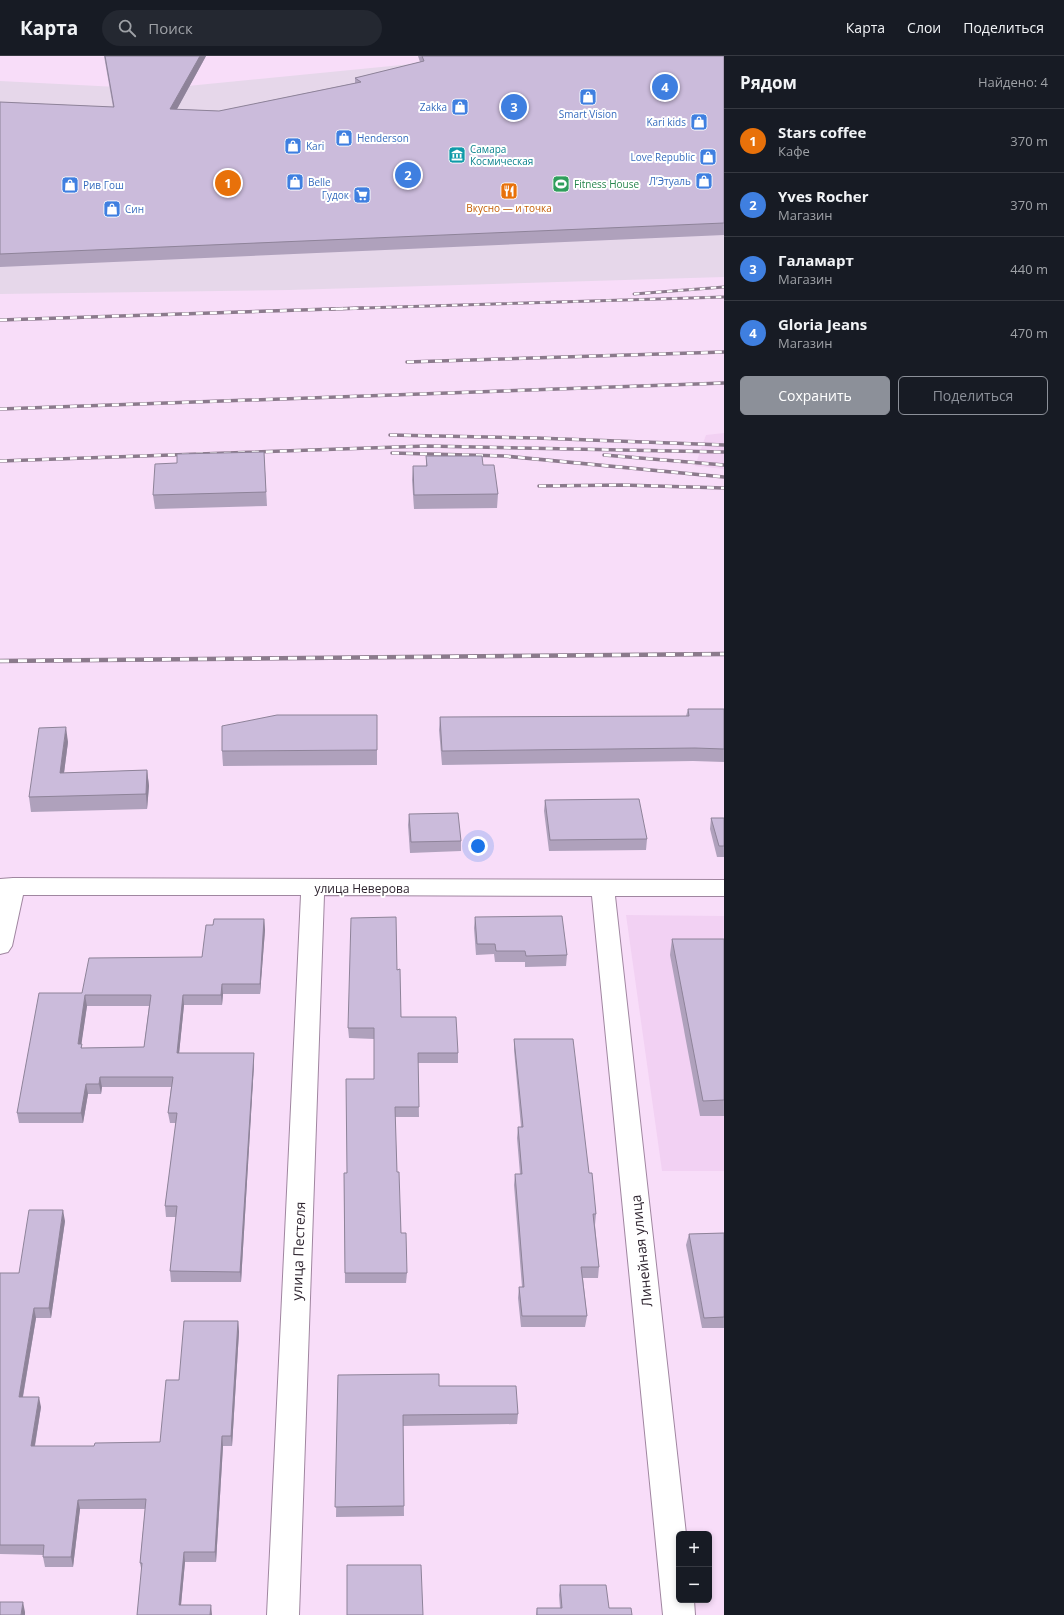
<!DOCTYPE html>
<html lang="ru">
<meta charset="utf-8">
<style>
body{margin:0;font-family:"Open Sans",sans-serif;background:#242831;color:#f1f3f6}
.controls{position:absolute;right:12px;bottom:12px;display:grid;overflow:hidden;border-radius:6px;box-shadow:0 2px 6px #0003}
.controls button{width:36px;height:36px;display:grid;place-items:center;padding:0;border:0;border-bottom:1px solid #363941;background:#171b24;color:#f1f3f6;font:20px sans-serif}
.you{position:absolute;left:478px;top:790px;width:14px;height:14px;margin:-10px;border:3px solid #fff;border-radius:50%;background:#1a73e8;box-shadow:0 0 0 6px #1a73e833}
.badge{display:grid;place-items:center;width:26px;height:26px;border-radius:50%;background:#8c9099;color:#fff;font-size:13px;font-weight:700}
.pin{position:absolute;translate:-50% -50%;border:2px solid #fff;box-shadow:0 1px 4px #0006}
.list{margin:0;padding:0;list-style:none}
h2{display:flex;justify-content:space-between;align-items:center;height:52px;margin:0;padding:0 16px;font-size:17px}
h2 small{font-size:13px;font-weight:400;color:#9ea1a6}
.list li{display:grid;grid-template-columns:26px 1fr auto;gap:12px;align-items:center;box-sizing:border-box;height:64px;padding:0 16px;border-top:1px solid #363941}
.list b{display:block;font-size:15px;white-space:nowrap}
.list p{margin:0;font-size:13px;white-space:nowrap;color:#9ea1a6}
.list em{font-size:13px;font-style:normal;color:#9ea1a6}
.actions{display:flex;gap:8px;padding:12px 16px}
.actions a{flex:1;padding:9px 0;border:1px solid #8c9099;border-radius:6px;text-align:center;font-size:14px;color:#8c9099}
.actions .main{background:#8c9099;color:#fff}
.icon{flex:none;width:22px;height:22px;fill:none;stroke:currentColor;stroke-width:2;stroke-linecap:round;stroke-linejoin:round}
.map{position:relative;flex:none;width:724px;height:1559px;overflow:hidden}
header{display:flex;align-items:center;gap:24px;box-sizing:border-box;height:56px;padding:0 20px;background:#171b24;border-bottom:1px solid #363941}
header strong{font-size:19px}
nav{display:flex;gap:22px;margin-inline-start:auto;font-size:14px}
.search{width:280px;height:36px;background:#242831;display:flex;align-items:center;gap:10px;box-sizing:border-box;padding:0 14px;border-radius:22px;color:#9ea1a6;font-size:15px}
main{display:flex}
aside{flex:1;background:#171b24}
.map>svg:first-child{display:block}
.commercial{fill:#e6d7ea}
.built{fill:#f2d1f3}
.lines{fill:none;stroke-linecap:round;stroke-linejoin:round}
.minor-casing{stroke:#a086a0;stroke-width:2}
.minor{fill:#fff;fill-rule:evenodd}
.rail-far2-casing{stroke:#8b7a8c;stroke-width:3}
.rail-far1-casing{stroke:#8b7a8c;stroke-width:3.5}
.rail-casing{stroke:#8b7a8c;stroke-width:4.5}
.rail-far2{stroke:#fff;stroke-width:2;stroke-dasharray:5.5;stroke-linecap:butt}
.rail-far1{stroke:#fff;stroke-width:2.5;stroke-dasharray:7;stroke-linecap:butt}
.rail{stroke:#fff;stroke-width:3;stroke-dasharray:9;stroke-linecap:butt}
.wall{fill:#afa1bc;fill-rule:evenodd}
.shaded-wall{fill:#8e8399}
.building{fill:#cbbbdb;stroke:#8e8399;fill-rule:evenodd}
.labels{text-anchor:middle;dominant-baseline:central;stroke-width:4;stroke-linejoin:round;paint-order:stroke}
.far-shop-label{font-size:10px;fill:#366cbe;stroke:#fff;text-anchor:end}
.far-culture-label{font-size:10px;fill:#0d838f;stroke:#fff;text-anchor:start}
.far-leisure-label{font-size:10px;fill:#27864d;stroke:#fff;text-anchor:start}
.far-food-label{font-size:10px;fill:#c56008;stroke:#fff}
.street-label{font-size:12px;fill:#2e242f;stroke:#fff}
.near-street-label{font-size:14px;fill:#2e242f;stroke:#fff}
</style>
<header>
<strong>Карта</strong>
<div class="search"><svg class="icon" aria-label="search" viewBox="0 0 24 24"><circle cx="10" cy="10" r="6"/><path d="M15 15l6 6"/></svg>Поиск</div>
<nav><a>Карта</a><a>Слои</a><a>Поделиться</a></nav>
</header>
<main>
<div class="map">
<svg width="724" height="1559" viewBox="0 0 724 1559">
<rect width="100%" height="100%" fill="#f8ddf9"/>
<polygon class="commercial" points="535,0 724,0 724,221 289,234 0,238 0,25 157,33 432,6"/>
<g class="built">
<polygon points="724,377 724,413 695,410 706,379"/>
<polygon points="626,859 724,860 724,1115 662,1115"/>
</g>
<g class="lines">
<g class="minor-casing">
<polygon id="minor" points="13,822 724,824 724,840 615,840 686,1478 679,1478 679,1544 694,1544 695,1559 663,1559 592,840 324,839 299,1559 267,1559 301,839 23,839 12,890 8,896 0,898 0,823"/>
</g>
<use href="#minor" class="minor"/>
<g class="rail-far2-casing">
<g id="rail-far2">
<polyline points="634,238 724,231"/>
<polyline points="331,253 724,241"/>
</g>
</g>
<g class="rail-far1-casing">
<g id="rail-far1">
<polyline points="0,264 363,252"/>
<polyline points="407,306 724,296"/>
<polyline points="0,353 724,327"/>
<polyline points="390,379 536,382 724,389"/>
<polyline points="392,397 504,400 724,421"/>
<polyline points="604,399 724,409"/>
<polyline points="0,405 427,390 724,396"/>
<polyline points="539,430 622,429 724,432"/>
</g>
</g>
<g class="rail-casing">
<polyline id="rail" points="0,605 724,598"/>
</g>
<use href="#rail-far2" class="rail-far2"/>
<use href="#rail-far1" class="rail-far1"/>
<use href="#rail" class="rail"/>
</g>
<g class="wall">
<polygon points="104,0 206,0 177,53 219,55 355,27 355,22 420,6 418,0 724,0 724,179 0,211 0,46 113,51"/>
<polygon points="264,396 267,450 155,453 153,439 177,407"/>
<polygon points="426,400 483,409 498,438 497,452 414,453 412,424 413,410 426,410"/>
<polygon points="688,653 724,653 724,706 693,705 442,709 439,674 440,661 686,660"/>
<polygon points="68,686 64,717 147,714 149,730 147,753 31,756 29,741"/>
<polygon points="377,694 377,709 223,710 222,695"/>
<polygon points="545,744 647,783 646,794 549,795 544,755"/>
<polygon points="409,758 461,785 461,795 410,797 408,769"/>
<polygon points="711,762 724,762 724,801 717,801 710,773"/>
<polygon points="475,861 567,899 566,910 525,911 525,906 495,906 494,898 476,899 474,872"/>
<path d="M264 863 265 874 260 938H223L222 949H184L179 997 254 1008 241 1226H171L170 1215 176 1161H166L165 1150 176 1067H170L168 1057 171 1031H102L101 1038H88L83 1067H19L17 1057 82 937 202 901 213 869ZM87 950H149L144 991 82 992 81 988Z"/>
<polygon points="672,883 724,883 724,1060 700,1060 670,899"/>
<polygon points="397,914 401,961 458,997 458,1007 418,1007 419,1061 395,1061 397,1116 401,1177 407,1217 406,1227 345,1227 344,1117 347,1117 374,1023 374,983 349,982 348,972"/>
<polygon points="514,983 589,1117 596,1158 595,1169 599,1211 598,1222 583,1222 587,1260 585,1271 521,1271 518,1242 519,1231 522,1231 514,1129 515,1118 520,1118 517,1082 518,1071 521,1071 514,994"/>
<polygon points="65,1165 51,1262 36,1262 23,1341 41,1351 35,1390 94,1390 160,1386 179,1324 238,1265 239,1276 232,1390 223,1390 216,1506 185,1506 181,1549 137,1559 142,1517 140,1507 145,1453 80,1453 73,1511 45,1511 43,1501 43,1499 0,1498 0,1217 19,1217"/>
<polygon points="724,1177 724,1272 702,1272 686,1189 689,1178"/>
<polygon points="338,1319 439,1330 518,1358 517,1368 403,1370 404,1460 336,1461"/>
<polygon points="560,1529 609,1552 632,1559 536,1559 537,1552 560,1552 559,1539"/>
</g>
<g class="shaded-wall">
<polygon points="200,0 206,0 171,64 170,53"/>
<polygon points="66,671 68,686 62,732 60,717"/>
<polygon points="147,714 149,730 147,753 146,738"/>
<polygon points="264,863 265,874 260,938 260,928"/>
<polygon points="222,928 223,938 222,949 221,939"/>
<polygon points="85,939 87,950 80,998 78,988"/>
<polygon points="183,939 184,949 178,1008 177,997"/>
<polygon points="254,997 254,1008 241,1226 240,1216"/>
<polygon points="100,1021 102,1031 101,1038 99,1028"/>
<polygon points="86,1028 88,1038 83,1067 81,1057"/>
<polygon points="63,1154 65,1165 51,1262 49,1252"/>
<polygon points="34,1252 36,1262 21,1351 19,1341"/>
<polygon points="238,1265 239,1276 232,1390 231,1380"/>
<polygon points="39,1341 41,1351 33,1400 31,1390"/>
<polygon points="222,1380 223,1390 216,1506 215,1496"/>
<polygon points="78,1444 80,1453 73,1511 71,1501"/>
<polygon points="184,1496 185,1506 180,1559 179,1549"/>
<polygon points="23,1546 25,1556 25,1559 21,1559"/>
<polygon points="211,1549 212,1559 210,1559"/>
</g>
<g class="building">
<polygon points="105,0 200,0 170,53 219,55 361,26 355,22 424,5 422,0 724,0 724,167 0,198 0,46 114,51"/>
<polygon points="264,396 266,436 153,439 155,408 177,407 177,398"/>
<polygon points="426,400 482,400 483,409 494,409 498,438 414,439 413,410 427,410"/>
<polygon points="688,653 724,653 724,693 695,692 442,695 440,661 689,660"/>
<polygon points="277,659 377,659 377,694 222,695 222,670"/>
<polygon points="66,671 60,717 147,714 146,738 29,741 39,672"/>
<polygon points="639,743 647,783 550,784 545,744"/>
<polygon points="458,757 461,785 411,786 409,758"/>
<polygon points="711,762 724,762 724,790 719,790"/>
<polygon points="562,860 567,899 526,900 525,895 496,895 495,888 477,888 475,861"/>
<polygon points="396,861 397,914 400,913 401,961 456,961 458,997 418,997 419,1051 395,1051 397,1116 399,1116 401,1177 406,1177 407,1217 345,1217 344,1117 347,1117 346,1023 374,1023 374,972 348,972 351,862"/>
<path d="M214 863H264L260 928H222L221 939H183L177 997H254L240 1216 170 1215 177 1150H165L177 1057H168L173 1021H100L99 1028H86L81 1057H17L39 937H82L89 902 202 901 206 869H213ZM85 939H151L144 991 81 992 82 988H78Z"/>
<polygon points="672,883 724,883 724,1044 703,1045"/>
<polygon points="514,983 573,983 589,1117 592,1117 596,1158 593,1158 599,1211 581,1211 587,1260 522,1260 519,1231 524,1231 515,1118 522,1118 518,1071 523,1071"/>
<polygon points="29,1154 63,1154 49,1252 34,1252 19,1341 39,1341 31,1390 94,1390 95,1387 160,1386 166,1324 179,1324 184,1265 238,1265 231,1380 222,1380 215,1496 184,1496 179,1549 211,1549 210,1559 137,1559 142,1507 140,1507 146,1443 78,1444 71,1501 43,1501 44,1489 0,1489 0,1217 19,1217"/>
<polygon points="724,1177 724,1261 704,1262 689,1178"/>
<polygon points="439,1318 439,1330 516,1330 518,1358 403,1359 404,1450 335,1451 338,1319"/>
<polygon points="347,1509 421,1509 423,1559 347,1559"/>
<polygon points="560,1529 606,1529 609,1552 631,1552 632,1559 537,1559 537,1552 562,1552"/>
<polygon points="0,1546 23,1546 21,1559 0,1559"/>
</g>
<defs>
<g id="shop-square" transform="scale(0.9)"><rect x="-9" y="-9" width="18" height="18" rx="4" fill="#3f7fe0" stroke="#fff"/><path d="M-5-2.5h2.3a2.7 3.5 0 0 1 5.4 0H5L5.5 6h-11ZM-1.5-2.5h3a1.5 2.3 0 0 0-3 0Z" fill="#fff"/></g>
<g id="museum-square" transform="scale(0.9)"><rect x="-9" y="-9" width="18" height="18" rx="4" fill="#0f9aa8" stroke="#fff"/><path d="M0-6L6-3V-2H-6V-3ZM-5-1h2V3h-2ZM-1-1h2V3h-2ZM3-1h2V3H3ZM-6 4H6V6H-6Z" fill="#fff"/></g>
<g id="stadium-square" transform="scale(0.9)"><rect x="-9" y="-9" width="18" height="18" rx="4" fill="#2e9e5b" stroke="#fff"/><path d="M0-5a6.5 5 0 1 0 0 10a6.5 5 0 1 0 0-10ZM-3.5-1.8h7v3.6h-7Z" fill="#fff"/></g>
<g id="restaurant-square" transform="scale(0.9)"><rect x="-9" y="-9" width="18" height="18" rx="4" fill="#e8710a" stroke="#fff"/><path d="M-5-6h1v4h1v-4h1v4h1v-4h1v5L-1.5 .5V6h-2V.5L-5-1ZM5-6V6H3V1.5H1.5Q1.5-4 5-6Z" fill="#fff"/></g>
<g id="supermarket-square" transform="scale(0.9)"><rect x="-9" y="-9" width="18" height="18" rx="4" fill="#3f7fe0" stroke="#fff"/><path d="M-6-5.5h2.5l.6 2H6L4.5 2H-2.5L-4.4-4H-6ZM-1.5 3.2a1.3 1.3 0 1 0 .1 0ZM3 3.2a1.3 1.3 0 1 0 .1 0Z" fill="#fff"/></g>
</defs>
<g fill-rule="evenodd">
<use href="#shop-square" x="588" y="41"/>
<use href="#shop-square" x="460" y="51"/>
<use href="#shop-square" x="699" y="66"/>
<use href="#shop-square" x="344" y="82"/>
<use href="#shop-square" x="293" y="90"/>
<use href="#museum-square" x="457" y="99"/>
<use href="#shop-square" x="708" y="101"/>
<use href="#shop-square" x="704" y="125"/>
<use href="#shop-square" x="295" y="126"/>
<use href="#stadium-square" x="561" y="128"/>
<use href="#shop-square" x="70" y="129"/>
<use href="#restaurant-square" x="509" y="135"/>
<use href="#supermarket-square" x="362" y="139"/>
<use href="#shop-square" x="112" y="153"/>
</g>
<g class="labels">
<g class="far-shop-label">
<text x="447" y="51">Zakka</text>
<text x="588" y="58" text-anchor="middle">Smart Vision</text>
<text x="686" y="66">Kari kids</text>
<text x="357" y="82" text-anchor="start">Henderson</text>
<text x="306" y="90" text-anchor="start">Kari</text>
<text x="695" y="101">Love Republic</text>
<text x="691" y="125">Л’Этуаль</text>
<text x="308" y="126" text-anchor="start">Belle</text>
<text x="83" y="129" text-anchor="start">Рив Гош</text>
<text x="349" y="139">Гудок</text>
<text x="125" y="153" text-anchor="start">Син</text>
</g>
<g class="far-culture-label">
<text x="470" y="93">Самара<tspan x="470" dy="12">Космическая</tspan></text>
</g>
<g class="far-leisure-label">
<text x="574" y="128">Fitness House</text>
</g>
<g class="far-food-label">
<text x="509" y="152">Вкусно — и точка</text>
</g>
<g class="street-label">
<text x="362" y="832">улица Неверова</text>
</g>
<g class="near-street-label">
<text transform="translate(298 1195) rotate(-88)">улица Пестеля</text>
<text transform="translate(641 1195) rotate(-96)">Линейная улица</text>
</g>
</g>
</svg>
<div class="controls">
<button>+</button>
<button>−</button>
</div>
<div class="you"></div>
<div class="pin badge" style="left:228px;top:127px;background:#e8710a">1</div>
<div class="pin badge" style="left:408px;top:119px;background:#3f7fe0">2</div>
<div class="pin badge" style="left:514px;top:51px;background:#3f7fe0">3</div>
<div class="pin badge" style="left:665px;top:31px;background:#3f7fe0">4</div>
</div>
<aside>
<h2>Рядом<small>Найдено: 4</small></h2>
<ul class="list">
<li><span class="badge" style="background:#e8710a">1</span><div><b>Stars coffee</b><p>Кафе</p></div><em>370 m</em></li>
<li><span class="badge" style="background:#3f7fe0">2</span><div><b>Yves Rocher</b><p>Магазин</p></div><em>370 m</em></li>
<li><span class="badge" style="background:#3f7fe0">3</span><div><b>Галамарт</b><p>Магазин</p></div><em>440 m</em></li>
<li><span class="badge" style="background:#3f7fe0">4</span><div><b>Gloria Jeans</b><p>Магазин</p></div><em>470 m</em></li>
</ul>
<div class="actions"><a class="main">Сохранить</a><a>Поделиться</a></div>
</aside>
</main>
